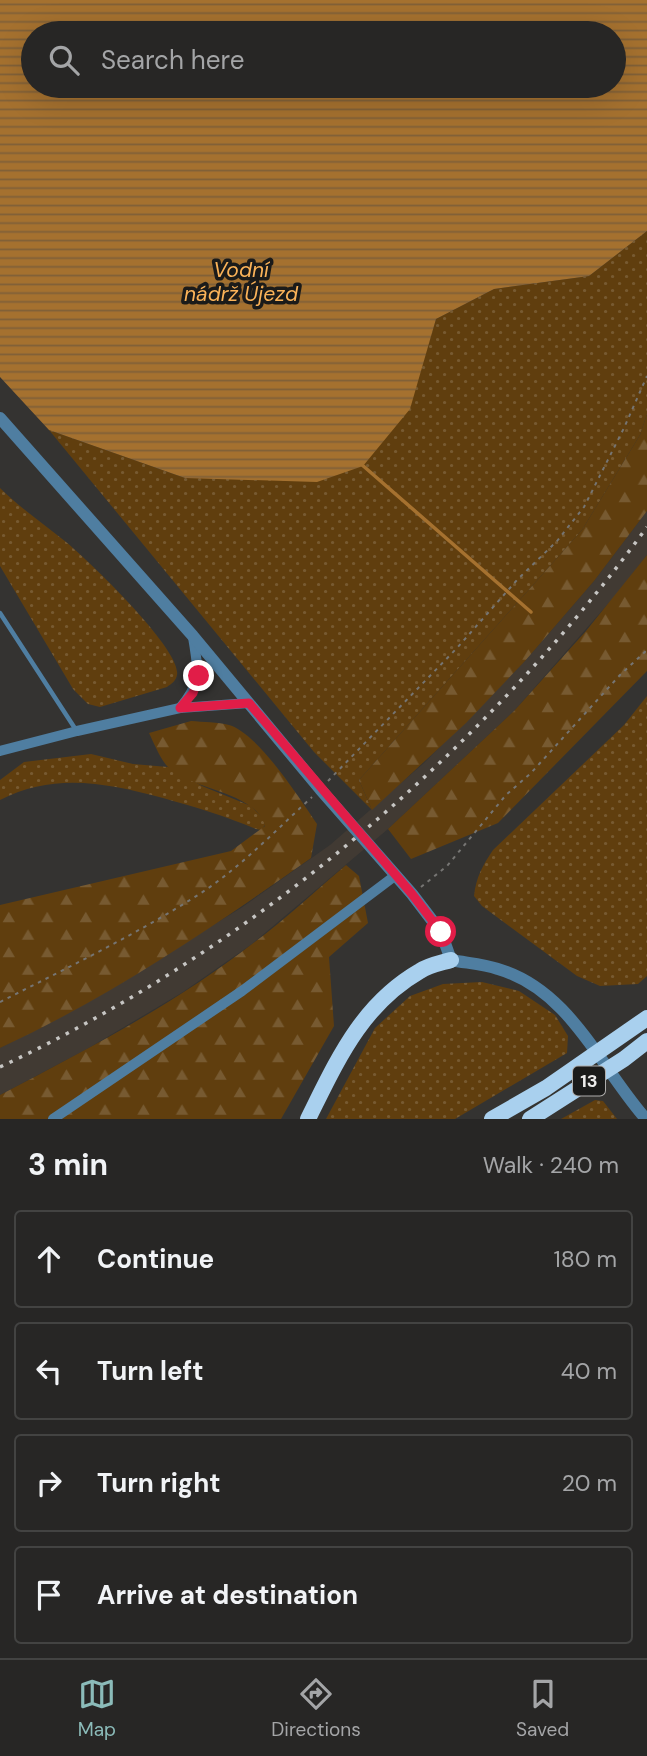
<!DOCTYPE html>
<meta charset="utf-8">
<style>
body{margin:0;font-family:"DM Sans",sans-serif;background:#333232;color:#f1f3f6}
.stop{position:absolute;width:21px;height:21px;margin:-16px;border:5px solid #e11d48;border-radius:50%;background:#fff}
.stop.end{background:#e11d48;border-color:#fff;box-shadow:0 2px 7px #0008}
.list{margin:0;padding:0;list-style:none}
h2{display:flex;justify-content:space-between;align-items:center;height:91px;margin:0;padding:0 28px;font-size:30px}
h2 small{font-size:23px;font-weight:400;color:#a4a5a7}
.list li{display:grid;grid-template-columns:46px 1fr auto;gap:21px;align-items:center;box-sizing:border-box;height:98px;margin:0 14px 14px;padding:0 14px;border:2px solid #434342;border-radius:7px}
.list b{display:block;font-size:26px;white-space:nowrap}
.list em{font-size:23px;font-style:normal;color:#a4a5a7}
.icon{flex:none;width:38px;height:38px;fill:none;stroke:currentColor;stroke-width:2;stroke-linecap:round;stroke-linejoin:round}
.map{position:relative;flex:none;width:647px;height:1119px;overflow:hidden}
.search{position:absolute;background:#272625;box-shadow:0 7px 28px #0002;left:21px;right:21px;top:21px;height:77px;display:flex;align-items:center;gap:18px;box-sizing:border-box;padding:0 24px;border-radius:38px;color:#a4a5a7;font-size:26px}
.sheet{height:539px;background:#272625}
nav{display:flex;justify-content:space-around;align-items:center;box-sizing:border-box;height:98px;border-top:2px solid #434342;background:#272625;font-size:19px;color:#a4a5a7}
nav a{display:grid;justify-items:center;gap:4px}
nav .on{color:#8bbbb9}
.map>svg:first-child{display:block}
.built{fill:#413a33}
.grass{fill:url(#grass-dots)}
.forest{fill:url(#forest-firs)}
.water{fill:url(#water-rules);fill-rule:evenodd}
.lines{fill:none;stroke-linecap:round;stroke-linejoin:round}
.stream{stroke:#a5712f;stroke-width:3.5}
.path{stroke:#767573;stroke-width:2;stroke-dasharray:3.5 5;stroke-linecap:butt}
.service{stroke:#4f7ea1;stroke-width:4.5}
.minor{stroke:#4f7ea1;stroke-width:10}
.tertiary{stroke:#4f7ea1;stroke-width:12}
.trunk{stroke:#a9d0ee;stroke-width:16}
.rail{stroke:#c6c5c3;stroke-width:3.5;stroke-dasharray:3.5 7;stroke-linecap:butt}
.route{stroke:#e11d48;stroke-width:9}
.labels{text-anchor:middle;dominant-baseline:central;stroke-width:7;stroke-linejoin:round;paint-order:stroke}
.shield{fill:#1b1b1a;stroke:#aeadac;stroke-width:2}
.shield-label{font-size:18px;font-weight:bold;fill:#edeceb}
.water-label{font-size:21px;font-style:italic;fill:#fbb359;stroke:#1b1b1a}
</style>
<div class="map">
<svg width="647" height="1119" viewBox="0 0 647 1119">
<defs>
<pattern id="grass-dots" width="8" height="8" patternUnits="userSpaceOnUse" patternTransform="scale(1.75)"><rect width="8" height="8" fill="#603e0e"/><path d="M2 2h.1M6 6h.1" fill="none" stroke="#775a31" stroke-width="1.8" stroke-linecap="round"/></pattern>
<pattern id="forest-firs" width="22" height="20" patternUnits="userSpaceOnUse" patternTransform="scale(1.75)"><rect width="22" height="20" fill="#603e0e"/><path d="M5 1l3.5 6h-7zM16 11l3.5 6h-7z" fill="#775a31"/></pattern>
<pattern id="water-rules" width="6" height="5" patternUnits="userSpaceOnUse" patternTransform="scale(1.75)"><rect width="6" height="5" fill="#a5712f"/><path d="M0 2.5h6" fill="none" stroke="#7f6038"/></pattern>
</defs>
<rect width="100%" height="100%" fill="#343331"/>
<polygon class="built" points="647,511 647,555 614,597 514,711 388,829 252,944 183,992 87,1049 0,1095 0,1048 79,1007 241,908 330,845 424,763 525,661 594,581"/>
<g class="grass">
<polygon points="647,231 647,414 640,435 582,530 359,780 372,810 314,752 49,430 185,478 409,409 436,319 494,289 589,276"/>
<path d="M0 488C20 508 44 524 66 542 88 560 182 650 177 675 176 681 171 684 167 687L100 707 88 704 73 689 0 566Z"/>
<path d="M647 696V976L638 984 600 986 577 976 482 906 474 896C476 877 483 865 493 850L624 725Z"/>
<path d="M91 754 133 764 168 767 202 786 251 806 263 818 265 825 261 830 256 829C225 816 195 807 163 798 107 783 54 772 0 800V780L24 762Z"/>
<polygon points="482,982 519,991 555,1015 568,1036 567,1053 455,1119 326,1119 375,1028 410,996 443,984"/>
<polygon points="595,1100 603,1101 617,1119 561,1119"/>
</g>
<g class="forest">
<polygon points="647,414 647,511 594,581 525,661 466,723 372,810 359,780 582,530 640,435"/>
<polygon points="647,555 647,671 498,823 411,859 388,829 514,711 586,631"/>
<path d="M191 721C203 722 218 722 229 725 258 733 300 799 317 824L311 858C212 928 110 997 0 1048V905L231 851 265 826C257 792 191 790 168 767 160 759 154 743 149 733Z"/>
<path d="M346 865 359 876 368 923 329 957 334 1026 281 1119H0V1095C86 1050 175 1004 252 944 285 920 315 891 346 865Z"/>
</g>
<path class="water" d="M0 0H647V231L589 276 494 289 436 319 410 409 363 466 317 482 185 478 49 430 0 377ZM33 33H614V86H33Z"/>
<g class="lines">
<polyline class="stream" points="361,464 531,612"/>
<g class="path">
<polyline points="328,781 457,648 517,580 557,541 584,507 624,428 647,376"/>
<polyline points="421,887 447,866 506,795 531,773 620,675 647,650"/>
<path d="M0 1002C67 968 135 935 198 895 240 868 275 831 312 797"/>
</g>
<polyline class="service" points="0,613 76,730"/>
<g class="minor">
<path d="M193 637C198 670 203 681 180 708L249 703"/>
<polyline points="0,751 77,731 180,708"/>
<polyline points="53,1119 242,991 396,875"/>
</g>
<path class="tertiary" d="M0 418 193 636 320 789 412 894 441 932 451 960C466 963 483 964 498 969 570 990 600 1067 646 1119"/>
<g class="trunk">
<path d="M308 1119C337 1061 361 1005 420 971 429 965 441 963 451 960"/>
<polyline points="492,1119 546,1088 647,1018"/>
<polyline points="530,1119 624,1059 647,1041"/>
</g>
<path class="rail" d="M0 1067C252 949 484 751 647 527"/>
</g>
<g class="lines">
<polyline class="route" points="199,676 193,693 180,708 249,703 412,894 441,932"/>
</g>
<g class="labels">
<rect class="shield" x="573" y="1066.5" width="32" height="29" rx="5"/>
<g class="shield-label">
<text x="589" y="1081">13</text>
</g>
<g class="water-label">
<text x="241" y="270">Vodní<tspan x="241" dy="24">nádrž Újezd</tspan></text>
</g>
</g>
</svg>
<div class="stop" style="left:441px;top:932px"></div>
<div class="stop end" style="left:199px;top:676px"></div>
<div class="search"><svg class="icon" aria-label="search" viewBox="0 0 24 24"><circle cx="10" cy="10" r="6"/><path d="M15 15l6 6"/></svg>Search here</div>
</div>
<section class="sheet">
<h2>3 min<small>Walk · 240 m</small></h2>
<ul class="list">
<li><svg class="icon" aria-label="ahead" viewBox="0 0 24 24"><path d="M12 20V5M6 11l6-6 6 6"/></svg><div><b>Continue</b></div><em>180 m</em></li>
<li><svg class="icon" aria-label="left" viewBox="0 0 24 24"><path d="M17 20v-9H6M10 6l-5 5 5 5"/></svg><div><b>Turn left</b></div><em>40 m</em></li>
<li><svg class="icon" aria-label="right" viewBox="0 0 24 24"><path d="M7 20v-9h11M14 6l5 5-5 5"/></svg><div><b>Turn right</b></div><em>20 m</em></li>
<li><svg class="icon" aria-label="arrive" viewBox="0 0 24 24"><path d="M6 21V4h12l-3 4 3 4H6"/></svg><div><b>Arrive at destination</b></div></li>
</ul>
</section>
<nav>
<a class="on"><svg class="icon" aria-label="map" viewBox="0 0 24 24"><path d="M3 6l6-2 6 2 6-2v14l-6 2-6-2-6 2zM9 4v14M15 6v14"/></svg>Map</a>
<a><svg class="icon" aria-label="directions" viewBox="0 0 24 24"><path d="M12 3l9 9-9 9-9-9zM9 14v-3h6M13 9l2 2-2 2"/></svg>Directions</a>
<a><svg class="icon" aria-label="saved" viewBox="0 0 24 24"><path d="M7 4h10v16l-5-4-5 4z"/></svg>Saved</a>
</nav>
